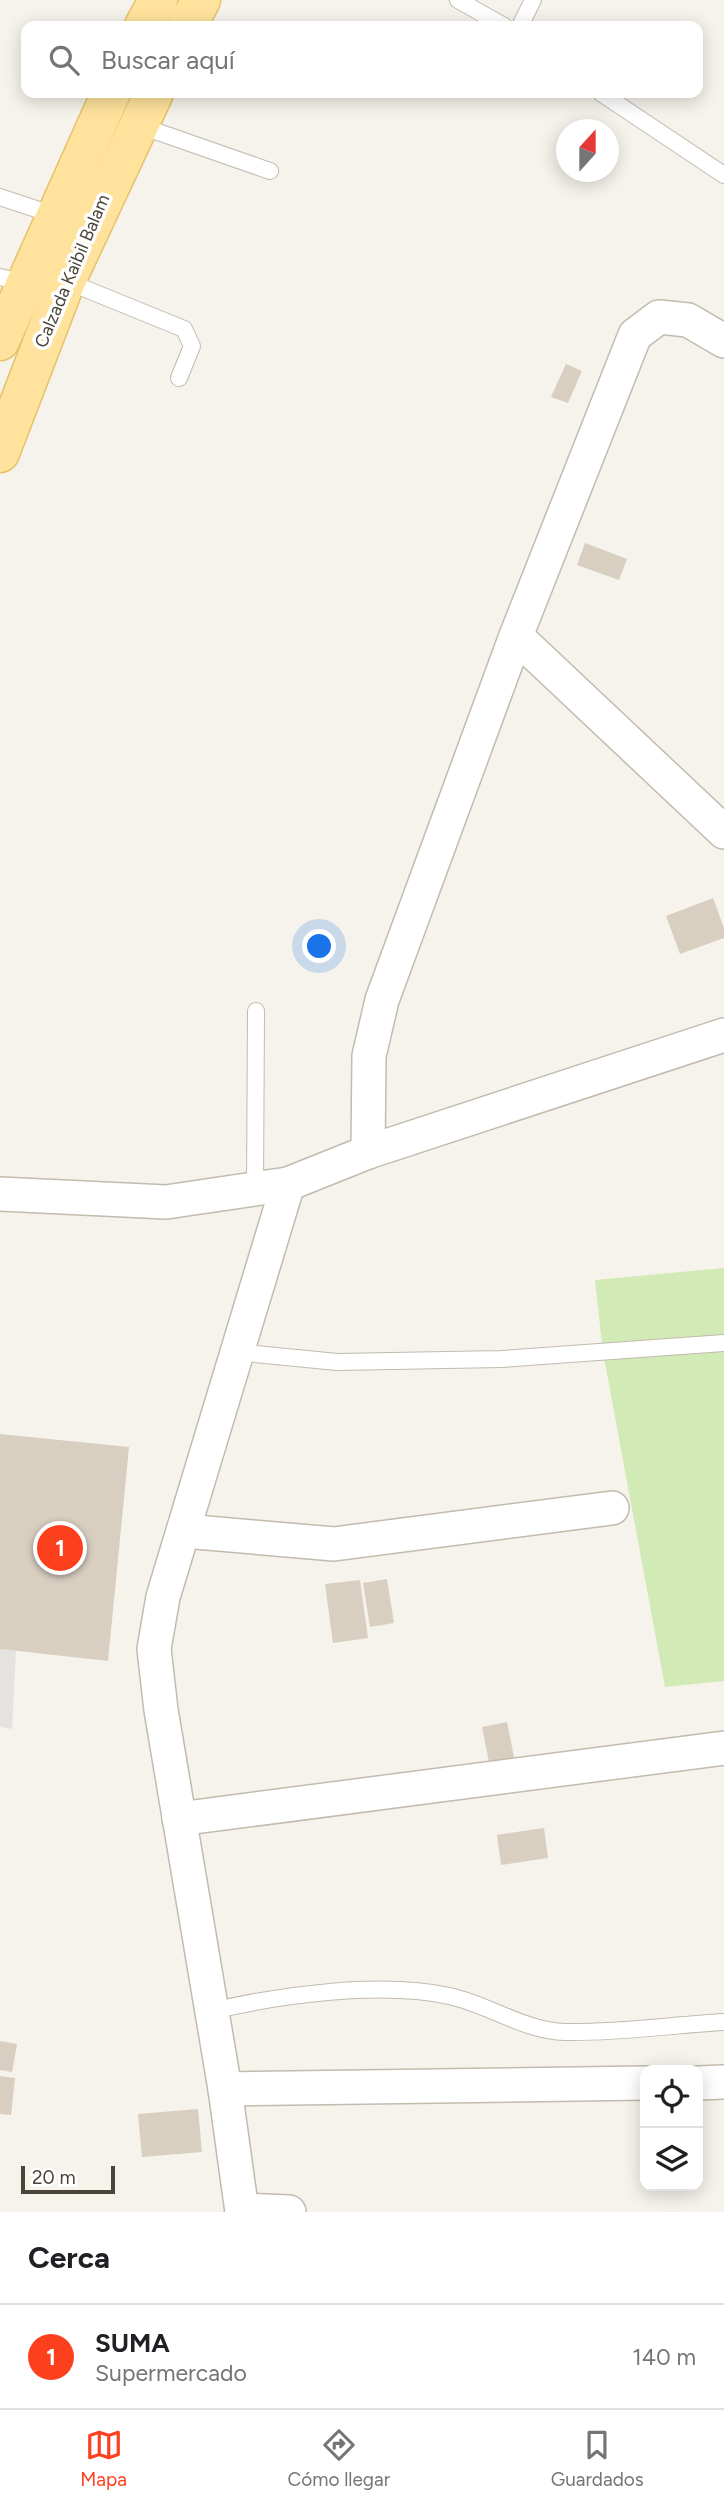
<!DOCTYPE html>
<html lang="es">
<meta charset="utf-8">
<style>
body{margin:0;font-family:Figtree,sans-serif;background:#f2f2f2;color:#202124}
.controls{position:absolute;right:21px;bottom:21px;display:grid;overflow:hidden;border-radius:14px;box-shadow:0 4px 18px #0003}
.controls button{width:63px;height:63px;display:grid;place-items:center;padding:0;border:0;border-bottom:2px solid #e0e0e0;background:#fff;color:#202124;font:35px sans-serif}
.compass{position:absolute;left:556px;top:119px;width:63px;height:63px;border-radius:50%;background:#fff;box-shadow:0 4px 18px #0003;rotate:21deg}
.scale{position:absolute;left:21px;bottom:18px;width:94px;box-sizing:border-box;padding-left:7px;border:4px solid #4b4439;border-top:0;font-size:19px;line-height:24px;white-space:nowrap;color:#4b4439;-webkit-text-stroke:5px #fff;paint-order:stroke}
.you{position:absolute;left:320px;top:947px;width:24px;height:24px;margin:-18px;border:5px solid #fff;border-radius:50%;background:#1a73e8;box-shadow:0 0 0 10px #1a73e833}
.badge{display:grid;place-items:center;width:46px;height:46px;border-radius:50%;background:#fc3f1d;color:#fff;font-size:23px;font-weight:700}
.pin{position:absolute;translate:-50% -50%;border:4px solid #fff;box-shadow:0 2px 7px #0006}
.list{margin:0;padding:0;list-style:none}
h2{display:flex;justify-content:space-between;align-items:center;height:91px;margin:0;padding:0 28px;font-size:30px}
h2 small{font-size:23px;font-weight:400;color:#757577}
.list li{display:grid;grid-template-columns:46px 1fr auto;gap:21px;align-items:center;box-sizing:border-box;height:105px;padding:0 28px;border-top:2px solid #e0e0e0}
.list b{display:block;font-size:26px;white-space:nowrap}
.list p{margin:0;font-size:23px;white-space:nowrap;color:#757577}
.list em{font-size:23px;font-style:normal;color:#757577}
.icon{flex:none;width:38px;height:38px;fill:none;stroke:currentColor;stroke-width:2;stroke-linecap:round;stroke-linejoin:round}
.map{position:relative;flex:none;width:724px;height:2212px;overflow:hidden}
.search{position:absolute;background:#fff;box-shadow:0 4px 18px #0003;left:21px;right:21px;top:21px;height:77px;display:flex;align-items:center;gap:18px;box-sizing:border-box;padding:0 24px;border-radius:14px;color:#757577;font-size:26px}
.sheet{height:196px;background:#fff}
nav{display:flex;justify-content:space-around;align-items:center;box-sizing:border-box;height:98px;border-top:2px solid #e0e0e0;background:#fff;font-size:19px;color:#757577}
nav a{display:grid;justify-items:center;gap:4px}
nav .on{color:#fc3f1d}
.map>svg:first-child{display:block}
.green{fill:#d2eab5}
.parking{fill:#e5e3e0}
.building{fill:#d8cfc1}
.lines{fill:none;stroke-linecap:round;stroke-linejoin:round}
.service-casing{stroke:#c2bbae;stroke-width:18}
.minor-casing{stroke:#c2bbae;stroke-width:36}
.primary-casing{stroke:#e6c16a;stroke-width:41}
.service{stroke:#fff;stroke-width:16}
.minor{stroke:#fff;stroke-width:33}
.primary{stroke:#ffe39c;stroke-width:38}
.labels{text-anchor:middle;dominant-baseline:central;stroke-width:7;stroke-linejoin:round;paint-order:stroke}
.street-label{font-size:18px;fill:#4b4439;stroke:#fff}
</style>
<div class="map">
<svg width="724" height="2212" viewBox="0 0 724 2212">
<rect width="100%" height="100%" fill="#f6f3ec"/>
<polygon class="green" points="724,1268 724,1681 665,1687 603,1352 595,1280"/>
<polygon class="parking" points="0,1649 16,1650 12,1729 0,1727"/>
<g class="building">
<polygon points="566,364 582,371 568,403 551,397"/>
<polygon points="585,543 627,559 619,580 577,565"/>
<polygon points="713,898 724,928 724,938 680,954 666,916"/>
<polygon points="0,1434 129,1447 108,1661 0,1649"/>
<polygon points="387,1579 394,1623 370,1627 363,1583"/>
<polygon points="360,1580 368,1638 333,1643 325,1584"/>
<polygon points="507,1722 516,1767 491,1772 482,1727"/>
<polygon points="544,1828 548,1858 501,1865 497,1835"/>
<polygon points="0,2041 17,2044 12,2072 0,2070"/>
<polygon points="0,2076 15,2078 11,2115 0,2114"/>
<polygon points="198,2109 202,2152 142,2157 138,2114"/>
</g>
<g class="lines">
<g class="service-casing">
<g id="service">
<polyline points="458,0 504,26"/>
<polyline points="520,26 533,0"/>
<polyline points="601,93 724,175"/>
<polyline points="138,125 270,171"/>
<polyline points="0,197 54,215"/>
<polyline points="0,277 25,283"/>
<polyline points="66,281 184,329 192,346 179,378"/>
<polyline points="255,1190 256,1011"/>
<polyline points="235,1352 337,1362 502,1359 724,1343"/>
<path d="M212 2011C279 1995 381 1981 449 1996 488 2004 524 2031 565 2032 617 2033 672 2025 724 2022"/>
</g>
</g>
<g class="minor-casing">
<g id="minor">
<polyline points="516,636 724,832"/>
<polyline points="368,1152 369,1056 382,1000 516,636 635,335 659,317 688,320 724,341"/>
<polyline points="0,1194 166,1202 288,1184 368,1152 724,1035"/>
<polyline points="184,1531 334,1544 612,1508"/>
<polyline points="179,1819 724,1748"/>
<polyline points="698,2083 724,2082"/>
<polyline points="225,2089 645,2083"/>
<polyline points="242,2210 289,2212"/>
<polyline points="242,2212 225,2089 161,1710 154,1649 163,1597 288,1184"/>
</g>
</g>
<g class="primary-casing">
<g id="primary">
<polyline points="144,26 158,0"/>
<polyline points="187,26 201,0"/>
<polyline points="0,341 111,93"/>
<polyline points="0,453 66,281 154,93"/>
</g>
</g>
<use href="#service" class="service"/>
<use href="#minor" class="minor"/>
<use href="#primary" class="primary"/>
</g>
<g class="labels">
<g class="street-label">
<text transform="translate(72 271) rotate(-67)">Calzada Kaibil Balam</text>
</g>
</g>
</svg>
<div class="controls">
<button><svg class="icon" aria-label="locate" viewBox="0 0 24 24"><circle cx="12" cy="12" r="6"/><path d="M12 2v4M12 18v4M2 12h4M18 12h4"/></svg></button>
<button><svg class="icon" aria-label="layers" viewBox="0 0 24 24"><path d="M12 4l9 5-9 5-9-5zM3 14l9 5 9-5"/></svg></button>
</div>
<svg class="compass" viewBox="-18 -18 36 36"><path d="M0-13l5 13h-10z" fill="#e53935"/><path d="M0 13l5-13h-10z" fill="#757577"/></svg>
<div class="scale">20 m</div>
<div class="you"></div>
<div class="pin badge" style="left:60px;top:1548px">1</div>
<div class="search"><svg class="icon" aria-label="search" viewBox="0 0 24 24"><circle cx="10" cy="10" r="6"/><path d="M15 15l6 6"/></svg>Buscar aquí</div>
</div>
<section class="sheet">
<h2>Cerca<small></small></h2>
<ul class="list">
<li><span class="badge">1</span><div><b>SUMA</b><p>Supermercado</p></div><em>140 m</em></li>
</ul>
</section>
<nav>
<a class="on"><svg class="icon" aria-label="map" viewBox="0 0 24 24"><path d="M3 6l6-2 6 2 6-2v14l-6 2-6-2-6 2zM9 4v14M15 6v14"/></svg>Mapa</a>
<a><svg class="icon" aria-label="directions" viewBox="0 0 24 24"><path d="M12 3l9 9-9 9-9-9zM9 14v-3h6M13 9l2 2-2 2"/></svg>Cómo llegar</a>
<a><svg class="icon" aria-label="saved" viewBox="0 0 24 24"><path d="M7 4h10v16l-5-4-5 4z"/></svg>Guardados</a>
</nav>
